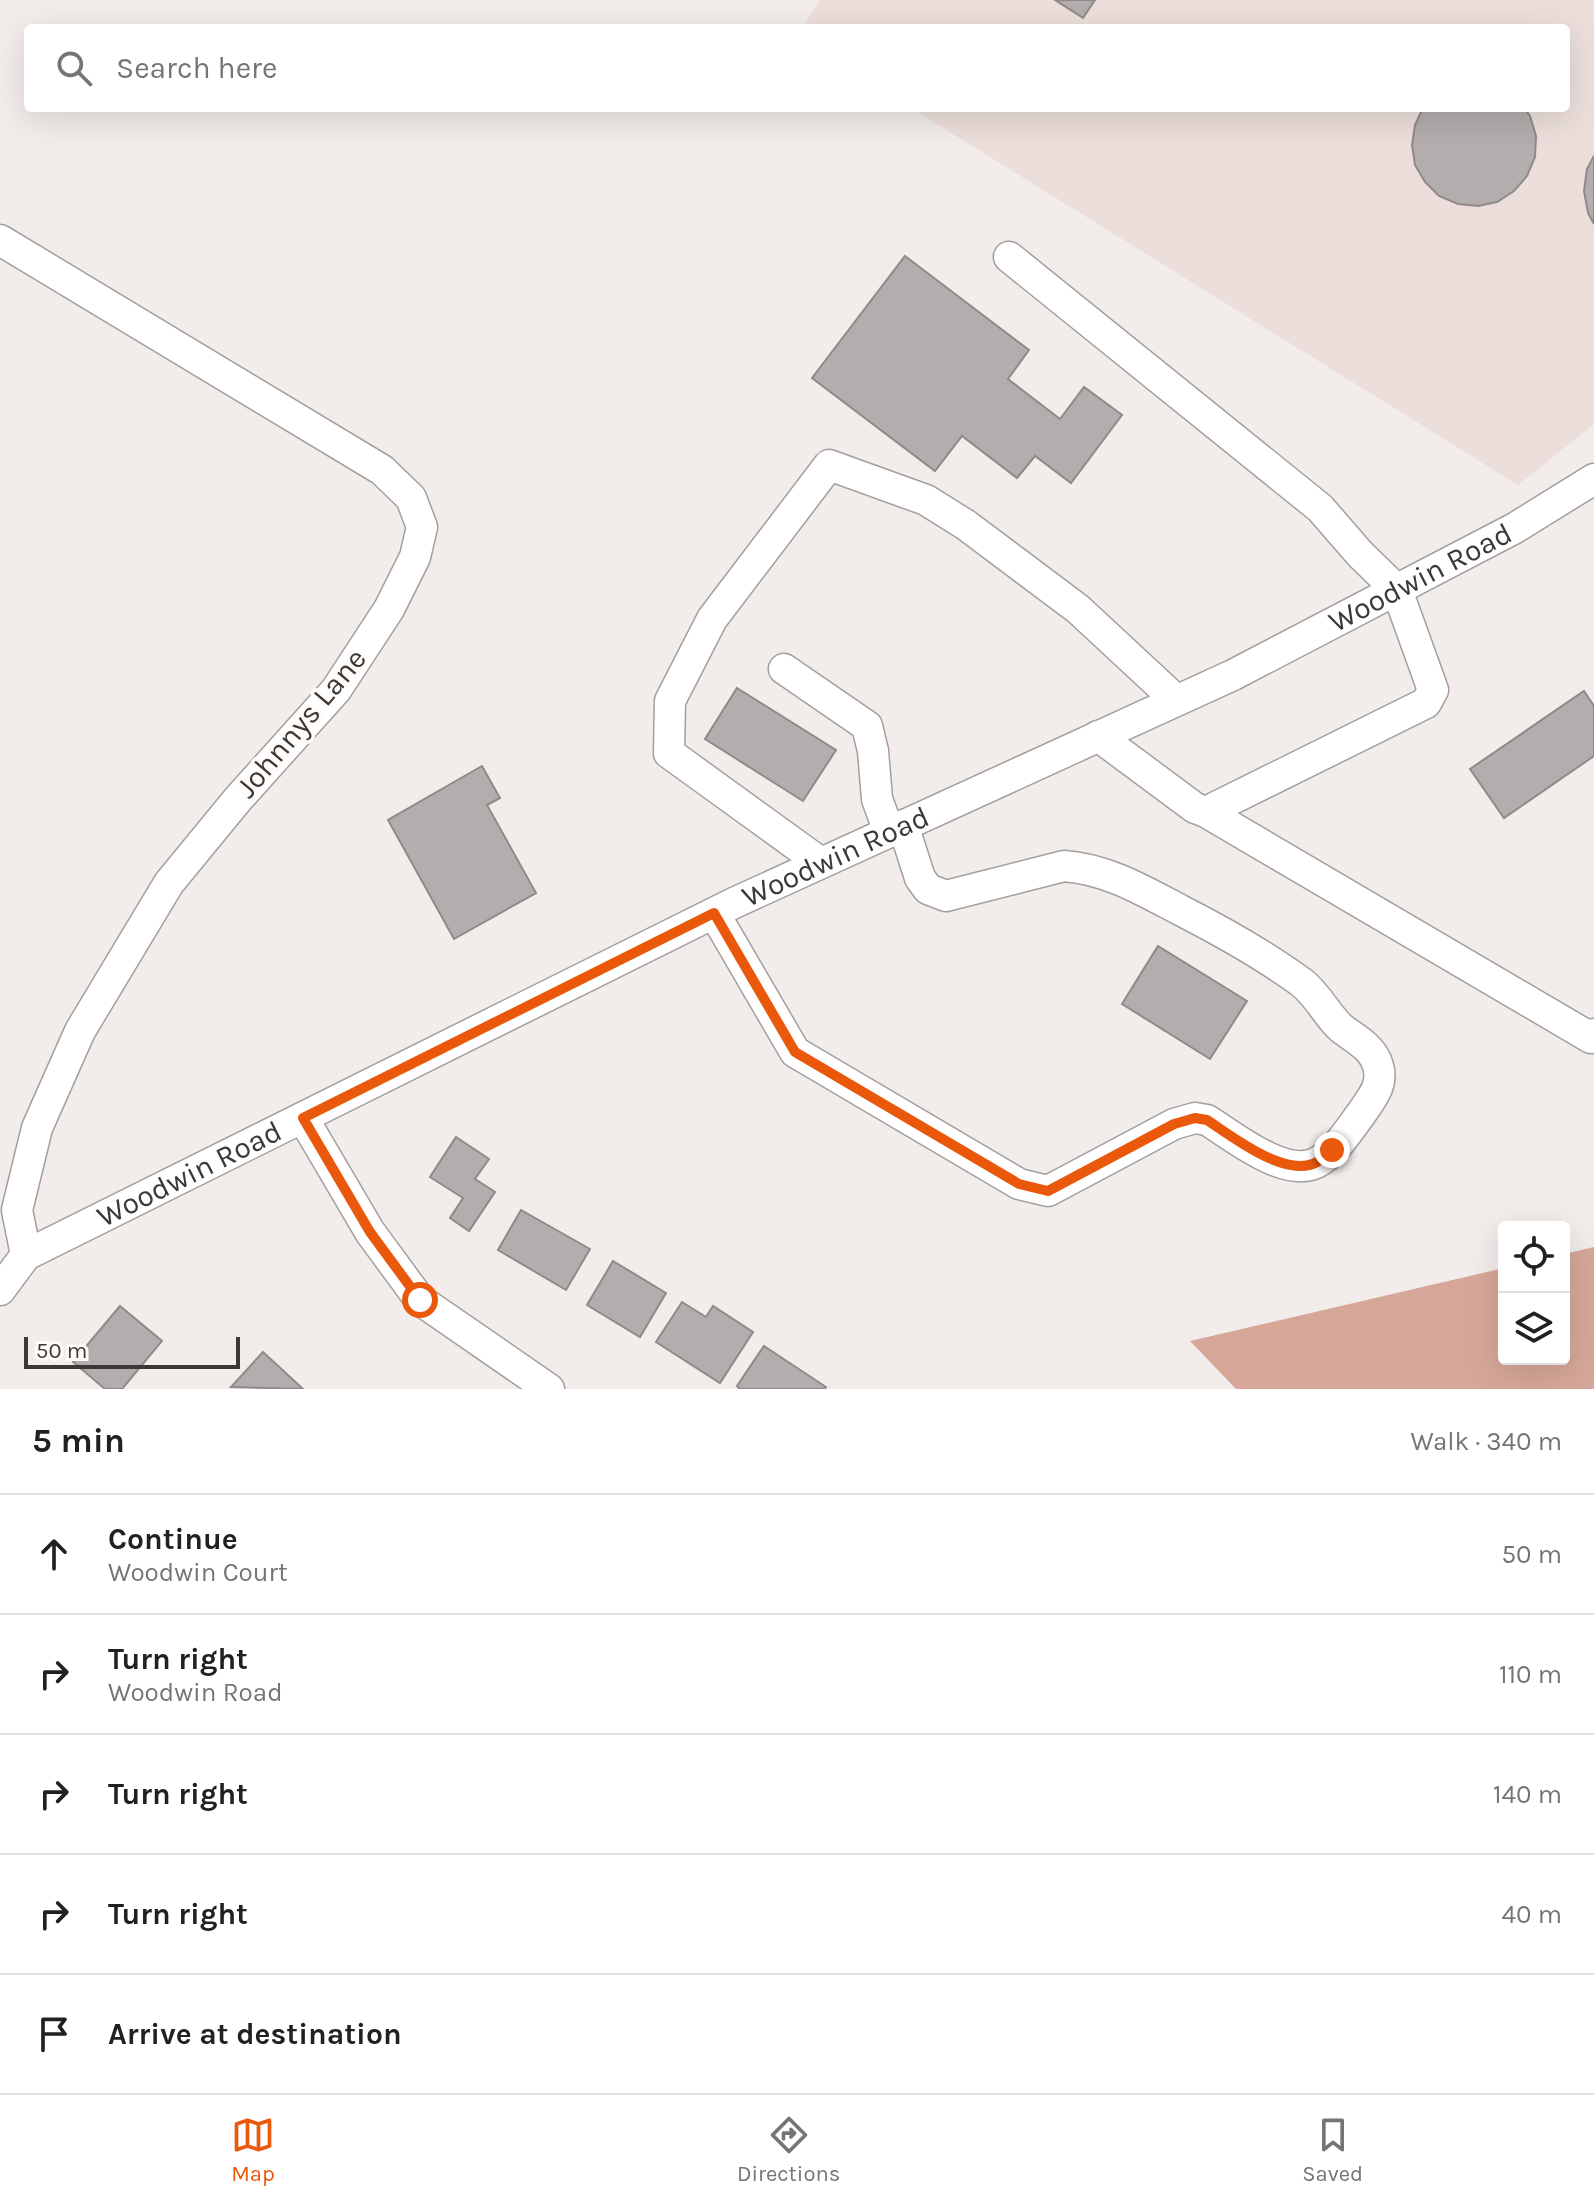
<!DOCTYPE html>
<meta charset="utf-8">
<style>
body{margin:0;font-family:Karla,sans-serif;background:#f6f6f6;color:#202124}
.controls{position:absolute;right:24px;bottom:24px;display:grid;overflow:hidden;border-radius:8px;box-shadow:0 8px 32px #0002}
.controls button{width:72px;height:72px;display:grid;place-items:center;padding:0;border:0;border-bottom:2px solid #e0e0e0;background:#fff;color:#202124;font:40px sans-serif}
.scale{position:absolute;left:24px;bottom:20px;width:216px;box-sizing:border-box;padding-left:8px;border:4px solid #3b3938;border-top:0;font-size:22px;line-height:28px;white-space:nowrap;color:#3b3938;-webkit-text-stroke:6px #fffbf9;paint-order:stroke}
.stop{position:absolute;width:24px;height:24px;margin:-18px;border:6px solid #ea580c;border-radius:50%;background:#fff}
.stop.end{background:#ea580c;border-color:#fff;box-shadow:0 2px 8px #0008}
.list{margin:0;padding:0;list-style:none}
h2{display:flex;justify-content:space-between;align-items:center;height:104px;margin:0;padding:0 32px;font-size:34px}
h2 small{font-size:26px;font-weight:400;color:#757577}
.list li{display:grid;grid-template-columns:52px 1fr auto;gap:24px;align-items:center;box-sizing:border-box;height:120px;padding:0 32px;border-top:2px solid #e0e0e0}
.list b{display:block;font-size:30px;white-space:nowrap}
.list p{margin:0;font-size:26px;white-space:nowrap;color:#757577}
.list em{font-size:26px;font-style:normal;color:#757577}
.icon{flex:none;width:44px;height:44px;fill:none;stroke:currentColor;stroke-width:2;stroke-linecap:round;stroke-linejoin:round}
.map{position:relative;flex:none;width:1594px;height:1389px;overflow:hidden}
.search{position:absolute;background:#fff;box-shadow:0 8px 32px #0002;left:24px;right:24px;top:24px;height:88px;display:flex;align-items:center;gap:20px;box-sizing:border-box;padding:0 28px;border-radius:8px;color:#757577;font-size:30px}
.sheet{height:704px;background:#fff}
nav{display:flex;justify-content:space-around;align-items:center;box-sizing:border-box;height:112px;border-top:2px solid #e0e0e0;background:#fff;font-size:22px;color:#757577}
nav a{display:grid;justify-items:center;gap:4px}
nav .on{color:#ea580c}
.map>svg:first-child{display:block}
.built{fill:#ecdfdb}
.forest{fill:#d6a799}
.building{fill:#b3aead;stroke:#8f8a89;stroke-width:2}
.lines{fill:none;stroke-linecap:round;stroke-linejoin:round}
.minor-casing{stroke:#a39f9d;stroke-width:33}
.minor{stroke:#fff;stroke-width:30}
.route{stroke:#ea580c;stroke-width:10}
.labels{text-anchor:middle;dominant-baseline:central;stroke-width:7;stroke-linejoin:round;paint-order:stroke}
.street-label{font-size:30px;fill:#3b3938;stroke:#fffbf9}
</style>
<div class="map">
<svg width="1594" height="1389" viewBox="0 0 1594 1389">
<rect width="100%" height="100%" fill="#f2edeb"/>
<polygon class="built" points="820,0 1594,0 1594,424 1518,485 911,108 1566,108 1566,28 802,28"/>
<polygon class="forest" points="1594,1247 1594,1389 1236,1389 1190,1341 1504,1268 1504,1359 1564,1359 1564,1254"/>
<g class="building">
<polygon points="1055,0 1095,0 1083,18"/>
<polygon points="1423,108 1524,108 1530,116 1536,136 1535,157 1527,176 1514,191 1497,202 1478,206 1458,204 1439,196 1425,182 1415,165 1412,145 1415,125"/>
<polygon points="1594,156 1594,224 1588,213 1584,191 1587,169"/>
<polygon points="905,256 1029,350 1008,379 1060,419 1084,387 1122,415 1071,483 1035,456 1017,478 962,436 935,471 812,378"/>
<polygon points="737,688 836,750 803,801 705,739"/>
<polygon points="1584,691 1594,706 1594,756 1504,818 1470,769"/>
<polygon points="482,766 500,798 487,805 536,893 454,939 388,820"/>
<polygon points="1158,946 1247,1001 1210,1059 1122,1004"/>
<polygon points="456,1137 489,1159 475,1179 495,1192 469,1231 450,1218 463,1198 430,1177"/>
<polygon points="521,1210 590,1249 566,1290 498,1250"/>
<polygon points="613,1261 666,1293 640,1337 587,1305"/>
<polygon points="682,1302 706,1317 713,1306 753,1332 720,1383 656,1342"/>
<polygon points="120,1306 162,1341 122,1389 105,1389 73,1362"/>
<polygon points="764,1346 826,1387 825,1389 740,1389 737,1386"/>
<polygon points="263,1352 303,1389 231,1387"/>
</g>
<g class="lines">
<g class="minor-casing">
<g id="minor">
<polyline points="0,240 382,470 411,498 422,527 415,557 389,609 336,690 238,799 169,883 80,1031 37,1128 17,1210 26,1255"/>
<polyline points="1009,257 1320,508 1360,554 1397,590 1433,690 1426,703 1206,812 1195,808 1098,736"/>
<polyline points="784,669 867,726 873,751 877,799 889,832"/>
<polyline points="1206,812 1591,1038 1594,1034"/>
<polyline points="821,863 669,753 670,701 712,619 829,465 926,500 966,525 1078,609 1176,700"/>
<path d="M714 913 795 1052 1019 1184 1048 1191 1174 1124 1195 1118 1207 1120C1233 1136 1284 1178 1316 1163 1334 1154 1349 1130 1361 1114 1371 1099 1384 1085 1378 1066 1373 1047 1355 1039 1341 1028 1326 1014 1318 995 1301 982 1264 955 1223 932 1182 911 1144 891 1107 869 1064 866L946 896 928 889 920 878 903 825"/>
<polyline points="303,1118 370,1232 420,1300 549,1389"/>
<path id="s1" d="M0 1290 26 1255 734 903 1233 675 1515 528 1594 479"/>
</g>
</g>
<use href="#minor" class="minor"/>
</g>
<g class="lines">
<path class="route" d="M420 1300 370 1232 303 1118 714 913 795 1052 1019 1184 1048 1191 1174 1124 1195 1118 1207 1120C1233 1137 1286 1179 1317 1162 1322 1159 1327 1154 1332 1150"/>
</g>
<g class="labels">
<g class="street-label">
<text stroke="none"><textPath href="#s1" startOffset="1594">Woodwin Road</textPath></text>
<text transform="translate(301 723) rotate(-50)">Johnnys Lane</text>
<text stroke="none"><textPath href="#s1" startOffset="946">Woodwin Road</textPath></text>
<text stroke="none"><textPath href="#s1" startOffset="226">Woodwin Road</textPath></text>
</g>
</g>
</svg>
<div class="controls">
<button><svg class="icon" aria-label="locate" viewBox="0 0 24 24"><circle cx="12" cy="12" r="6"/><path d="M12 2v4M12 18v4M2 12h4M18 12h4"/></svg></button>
<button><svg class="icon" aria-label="layers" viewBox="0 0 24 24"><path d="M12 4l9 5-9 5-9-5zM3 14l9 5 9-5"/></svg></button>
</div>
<div class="scale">50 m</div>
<div class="stop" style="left:420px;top:1300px"></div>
<div class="stop end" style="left:1332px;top:1150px"></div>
<div class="search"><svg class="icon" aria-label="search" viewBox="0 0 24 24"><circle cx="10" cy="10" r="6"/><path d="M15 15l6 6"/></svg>Search here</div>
</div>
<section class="sheet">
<h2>5 min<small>Walk · 340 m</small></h2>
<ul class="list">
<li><svg class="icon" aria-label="ahead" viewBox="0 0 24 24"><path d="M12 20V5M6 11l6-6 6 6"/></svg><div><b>Continue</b><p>Woodwin Court</p></div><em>50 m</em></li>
<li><svg class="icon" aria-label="right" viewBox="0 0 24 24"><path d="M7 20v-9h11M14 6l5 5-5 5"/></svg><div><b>Turn right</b><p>Woodwin Road</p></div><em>110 m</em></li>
<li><svg class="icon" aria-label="right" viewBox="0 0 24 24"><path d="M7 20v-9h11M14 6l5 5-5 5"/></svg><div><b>Turn right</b></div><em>140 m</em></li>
<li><svg class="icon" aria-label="right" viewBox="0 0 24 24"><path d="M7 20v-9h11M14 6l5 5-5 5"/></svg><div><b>Turn right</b></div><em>40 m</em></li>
<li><svg class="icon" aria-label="arrive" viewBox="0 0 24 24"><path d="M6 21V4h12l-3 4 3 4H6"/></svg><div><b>Arrive at destination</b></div></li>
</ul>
</section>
<nav>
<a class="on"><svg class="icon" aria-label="map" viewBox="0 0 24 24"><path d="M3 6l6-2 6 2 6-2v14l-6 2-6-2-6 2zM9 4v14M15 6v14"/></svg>Map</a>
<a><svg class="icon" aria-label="directions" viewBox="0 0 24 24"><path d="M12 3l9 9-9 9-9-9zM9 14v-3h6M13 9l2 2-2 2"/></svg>Directions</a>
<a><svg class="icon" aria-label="saved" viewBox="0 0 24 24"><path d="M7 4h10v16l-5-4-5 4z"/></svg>Saved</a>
</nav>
